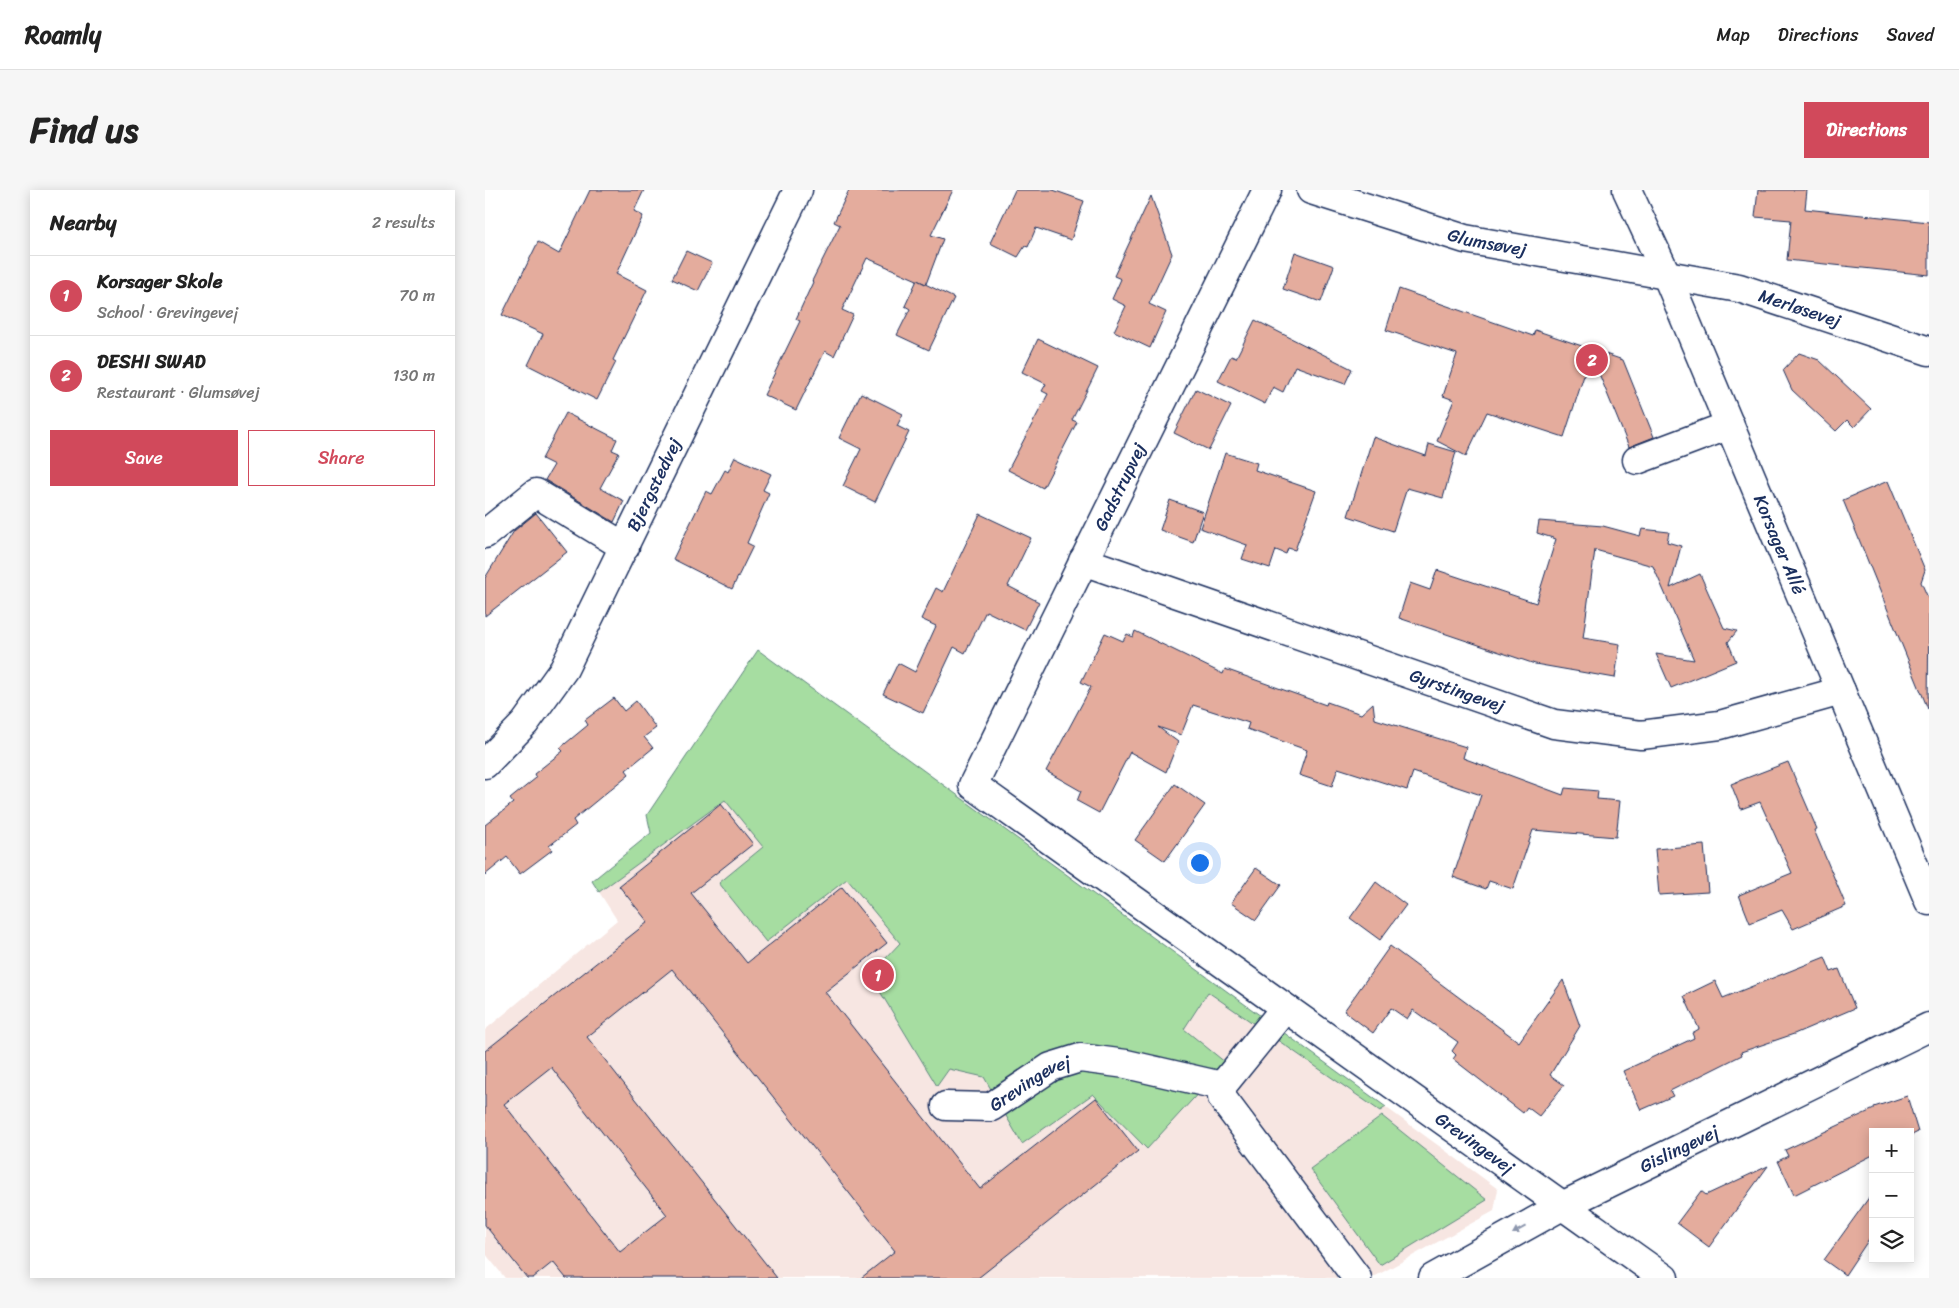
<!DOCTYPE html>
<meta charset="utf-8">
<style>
body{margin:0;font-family:Sriracha,sans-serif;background:#f6f6f6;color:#222}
.controls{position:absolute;right:15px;bottom:15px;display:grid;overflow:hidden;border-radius:0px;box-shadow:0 2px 12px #0003}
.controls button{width:45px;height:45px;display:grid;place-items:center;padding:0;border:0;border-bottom:1px solid #e0e0e0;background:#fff;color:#222;font:25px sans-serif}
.you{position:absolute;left:714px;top:672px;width:18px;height:18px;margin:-12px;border:4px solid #fff;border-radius:50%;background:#1a73e8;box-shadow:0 0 0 8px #1a73e833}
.badge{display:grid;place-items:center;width:32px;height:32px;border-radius:50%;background:#d1495b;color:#fff;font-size:16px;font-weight:700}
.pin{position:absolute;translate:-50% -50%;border:2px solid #fff;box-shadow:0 1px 5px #0006}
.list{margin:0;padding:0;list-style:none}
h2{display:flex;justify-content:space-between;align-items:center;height:65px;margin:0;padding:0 20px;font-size:21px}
h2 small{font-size:16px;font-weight:400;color:#767676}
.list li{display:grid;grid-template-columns:32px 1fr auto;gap:15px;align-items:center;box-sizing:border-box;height:80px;padding:0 20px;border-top:1px solid #e0e0e0}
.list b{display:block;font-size:19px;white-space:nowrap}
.list p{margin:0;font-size:16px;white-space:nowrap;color:#767676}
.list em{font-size:16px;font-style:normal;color:#767676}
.actions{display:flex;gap:10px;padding:15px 20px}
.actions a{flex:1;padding:11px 0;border:1px solid #d1495b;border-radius:0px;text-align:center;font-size:18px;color:#d1495b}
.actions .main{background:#d1495b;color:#fff}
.icon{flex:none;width:28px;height:28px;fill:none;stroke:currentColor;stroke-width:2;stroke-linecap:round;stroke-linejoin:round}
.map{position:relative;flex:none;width:1444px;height:1088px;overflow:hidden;border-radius:0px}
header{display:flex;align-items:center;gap:30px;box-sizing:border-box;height:70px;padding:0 25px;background:#fff;border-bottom:1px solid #e0e0e0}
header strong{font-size:24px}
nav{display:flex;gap:28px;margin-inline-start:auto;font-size:18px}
.intro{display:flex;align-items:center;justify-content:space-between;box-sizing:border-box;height:120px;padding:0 30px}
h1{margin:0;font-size:35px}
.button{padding:12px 22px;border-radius:0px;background:#d1495b;color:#fff;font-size:18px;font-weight:700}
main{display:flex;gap:30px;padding:0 30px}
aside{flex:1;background:#fff;border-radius:0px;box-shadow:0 2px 12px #0003}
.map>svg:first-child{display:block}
.built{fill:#f7e6e2}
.green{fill:#a6dda1;stroke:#608680}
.building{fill:#e4ac9d;stroke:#1b2f5e;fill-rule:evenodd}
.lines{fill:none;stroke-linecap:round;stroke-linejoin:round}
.minor-casing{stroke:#1b2f5e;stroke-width:31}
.minor{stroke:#fff;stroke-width:28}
.oneway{fill:#8d97ae}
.labels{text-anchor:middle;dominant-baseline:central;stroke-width:4.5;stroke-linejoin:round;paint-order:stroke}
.street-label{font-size:18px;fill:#1b2f5e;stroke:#fff}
</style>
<header>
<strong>Roamly</strong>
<nav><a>Map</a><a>Directions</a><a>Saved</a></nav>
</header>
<div class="intro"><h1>Find us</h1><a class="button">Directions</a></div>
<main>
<aside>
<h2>Nearby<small>2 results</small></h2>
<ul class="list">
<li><span class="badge">1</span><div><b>Korsager Skole</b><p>School · Grevingevej</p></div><em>70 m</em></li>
<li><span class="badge">2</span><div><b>DESHI SWAD</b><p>Restaurant · Glumsøvej</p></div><em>130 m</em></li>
</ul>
<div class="actions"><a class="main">Save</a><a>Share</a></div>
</aside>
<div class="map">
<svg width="1444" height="1088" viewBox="0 0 1444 1088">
<rect width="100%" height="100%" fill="#fff"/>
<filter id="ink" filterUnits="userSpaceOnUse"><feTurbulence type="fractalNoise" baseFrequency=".02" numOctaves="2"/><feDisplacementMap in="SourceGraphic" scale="10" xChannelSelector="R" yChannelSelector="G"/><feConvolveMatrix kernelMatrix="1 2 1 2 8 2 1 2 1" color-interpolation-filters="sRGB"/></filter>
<g filter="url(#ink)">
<polygon class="built" points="273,460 1013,999 1009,1021 887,1088 20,1088 0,1063 0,840 132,730 107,691 166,643 162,625"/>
<g class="green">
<polygon points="273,460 901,917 895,921 723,802 699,839 741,873 662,959 608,904 537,954 499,887 464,879 452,896 385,785 415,753 362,689 281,752 234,693 278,657 240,610 114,702 107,691 166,643 162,625"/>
<polygon points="897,926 1002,1010 895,1075 825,979"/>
</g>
<g class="building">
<polygon points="105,0 159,0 149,21 158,26 131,84 162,100 128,170 131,172 112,210 43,175 58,144 17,125 53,52 74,64"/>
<polygon points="364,0 468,0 446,45 458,49 441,94 382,68 357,120 368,125 349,166 340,161 311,220 279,205 315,131 311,129 328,92 327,91 355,35 349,32"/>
<polygon points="530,0 568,0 599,11 586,50 551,38 543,57 540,56 533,67 505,53"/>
<polygon points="1273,0 1322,0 1320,19 1444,32 1444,85 1302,70 1306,30 1270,27"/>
<polygon points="666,6 687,64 664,114 681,122 665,158 629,141 641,116 627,109 636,89 629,86"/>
<polygon points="201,61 227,73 213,101 187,89"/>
<polygon points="810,62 849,76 836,112 798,99"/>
<polygon points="432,90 469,108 444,160 412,145 425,119 420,116"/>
<polygon points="914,99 1048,146 1050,140 1138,170 1169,247 1144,257 1106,164 1079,247 1002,222 981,266 952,251 969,210 958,206 972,164 901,140"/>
<polygon points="770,130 867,179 860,194 810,176 798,202 788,197 780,214 733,191 746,166 751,168"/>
<polygon points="553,149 613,178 587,230 592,232 558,298 523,280 563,204 557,201 561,194 537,182"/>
<polygon points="1314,163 1334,170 1386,219 1369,237 1362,230 1351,241 1307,200 1298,180"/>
<polygon points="711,199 746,216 724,260 689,243"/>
<polygon points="376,203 418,224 412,236 424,242 390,312 358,296 376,259 354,248"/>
<polygon points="81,223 132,249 127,260 134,263 115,298 139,311 129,332 60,290 69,275 57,269"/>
<polygon points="888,247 941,266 944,254 971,262 958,308 922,298 908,341 863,326"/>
<polygon points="740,263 772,273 770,280 831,301 810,360 803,358 801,364 791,360 785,378 757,369 762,355 715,338"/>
<polygon points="250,267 286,284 278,300 284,303 262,353 268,356 247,399 188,369 221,301 227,304 240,280 243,282"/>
<polygon points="1403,291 1440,380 1436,392 1444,410 1443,519 1358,310"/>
<polygon points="685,310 718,322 708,352 675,340"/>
<polygon points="51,323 82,362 0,426 0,388 29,341"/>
<polygon points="495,324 546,348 523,396 554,412 540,440 501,421 480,463 469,457 438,523 398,504 413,473 430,482 451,436 436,429 451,398 458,402"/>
<polygon points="1054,331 1118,336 1155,346 1157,339 1184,342 1182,352 1196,356 1185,398 1215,384 1239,438 1252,441 1243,452 1251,471 1186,498 1171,464 1209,470 1168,376 1110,360 1098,448 1135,454 1130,488 1050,474 914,428 925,393 945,400 952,380 1051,413 1071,349 1052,343"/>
<polygon points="650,441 738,484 740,479 841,515 842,512 876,524 888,513 890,529 981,557 978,568 1078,605 1080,598 1113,601 1112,609 1135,611 1131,647 1048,640 1028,699 1004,691 1001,699 968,687 996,605 928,582 922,600 853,578 847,596 814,585 822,560 762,539 764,533 708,515 696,545 673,537 693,552 681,582 645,562 614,623 592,611 596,601 561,581 606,497 596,492 620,443 638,451 642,444 648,447"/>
<polygon points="129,508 139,521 151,511 171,538 159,547 168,558 141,580 144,584 88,630 91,635 64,656 67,660 35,684 22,667 0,685 0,635 28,613 25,609 51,588 49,584 78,561 75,558 103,535 100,530"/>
<polygon points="1303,572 1332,639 1329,640 1361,716 1308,739 1297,720 1265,733 1254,705 1307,683 1275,612 1256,619 1246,594"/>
<polygon points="690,594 720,615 680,671 650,650"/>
<path d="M236 614 268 654 206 703 262 773 357 697 402 753 340 802 495 999 611 908 653 961 493 1088H376L410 1061 187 779 102 847 292 1088H81L68 1072 48 1088H42L0 1035V861L163 732 134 696ZM66 877 182 1025 135 1062 19 914Z"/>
<polygon points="1219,655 1223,702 1174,705 1170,659"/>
<polygon points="771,678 796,695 771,730 746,713"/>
<polygon points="891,692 921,715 895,750 865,728"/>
<polygon points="905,756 1034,852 1078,790 1095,836 1065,885 1079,895 1054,926 1042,917 1038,923 968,869 971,865 967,861 973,852 928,820 922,829 906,818 888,843 859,821"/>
<polygon points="1340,767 1346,782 1354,779 1370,818 1309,844 1256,862 1257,865 1185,901 1188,906 1156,920 1138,881 1209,848 1207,843 1214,839 1199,806 1230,791 1238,808"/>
<polygon points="1422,906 1433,942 1425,946 1425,942 1388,942 1388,965 1309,1005 1293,971 1303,966 1300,960 1389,919 1389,917"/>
<polygon points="1283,976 1224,1057 1192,1033 1216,1001 1221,1005"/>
<polygon points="1388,1002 1388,1043 1360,1085 1339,1070"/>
</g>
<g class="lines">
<g class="minor-casing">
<g id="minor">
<path id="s1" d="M782 0 488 595 1179 1088"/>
<path id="s2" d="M826 0 980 49 1254 98 1444 161"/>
<path id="s3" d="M1142 0 1182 86 1444 711"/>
<polyline points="1152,270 1245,235"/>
<polyline points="0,344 51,303 140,357"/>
<path id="s4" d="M598 371 1069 534 1156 545 1235 535 1356 501"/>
<path id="s5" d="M0 574 40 533 79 479 313 0"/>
<polyline points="737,896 737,908 872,1088"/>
<path id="s6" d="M461 916 506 917 566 877 595 868 641 874 737 896 800 818"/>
<path id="s7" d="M948 1088 1077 1016 1444 837"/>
</g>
</g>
<use href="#minor" class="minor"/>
</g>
<defs><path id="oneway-solid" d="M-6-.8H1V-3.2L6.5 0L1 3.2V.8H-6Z" transform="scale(1.25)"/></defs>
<use class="oneway" href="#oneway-solid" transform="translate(1034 1040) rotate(151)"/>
</g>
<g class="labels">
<g class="street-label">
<text stroke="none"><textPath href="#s2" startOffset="184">Glumsøvej</textPath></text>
<text stroke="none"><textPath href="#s2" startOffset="504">Merløsevej</textPath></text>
<text stroke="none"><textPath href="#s5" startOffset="329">Bjergstedvej</textPath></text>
<text transform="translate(635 297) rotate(-64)">Gadstrupvej</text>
<text stroke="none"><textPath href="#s3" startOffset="386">Korsager Allé</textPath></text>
<text stroke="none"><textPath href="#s4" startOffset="396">Gyrstingevej</textPath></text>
<text stroke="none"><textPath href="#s6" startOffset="91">Grevingevej</textPath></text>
<text stroke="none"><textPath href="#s1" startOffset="1280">Grevingevej</textPath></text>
<text stroke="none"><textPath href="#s7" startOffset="278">Gislingevej</textPath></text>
</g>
</g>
</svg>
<div class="controls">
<button>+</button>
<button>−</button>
<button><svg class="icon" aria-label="layers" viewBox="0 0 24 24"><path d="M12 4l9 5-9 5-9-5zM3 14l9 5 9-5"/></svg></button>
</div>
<div class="you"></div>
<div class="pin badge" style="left:393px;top:785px">1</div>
<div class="pin badge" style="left:1107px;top:170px">2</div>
</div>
</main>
